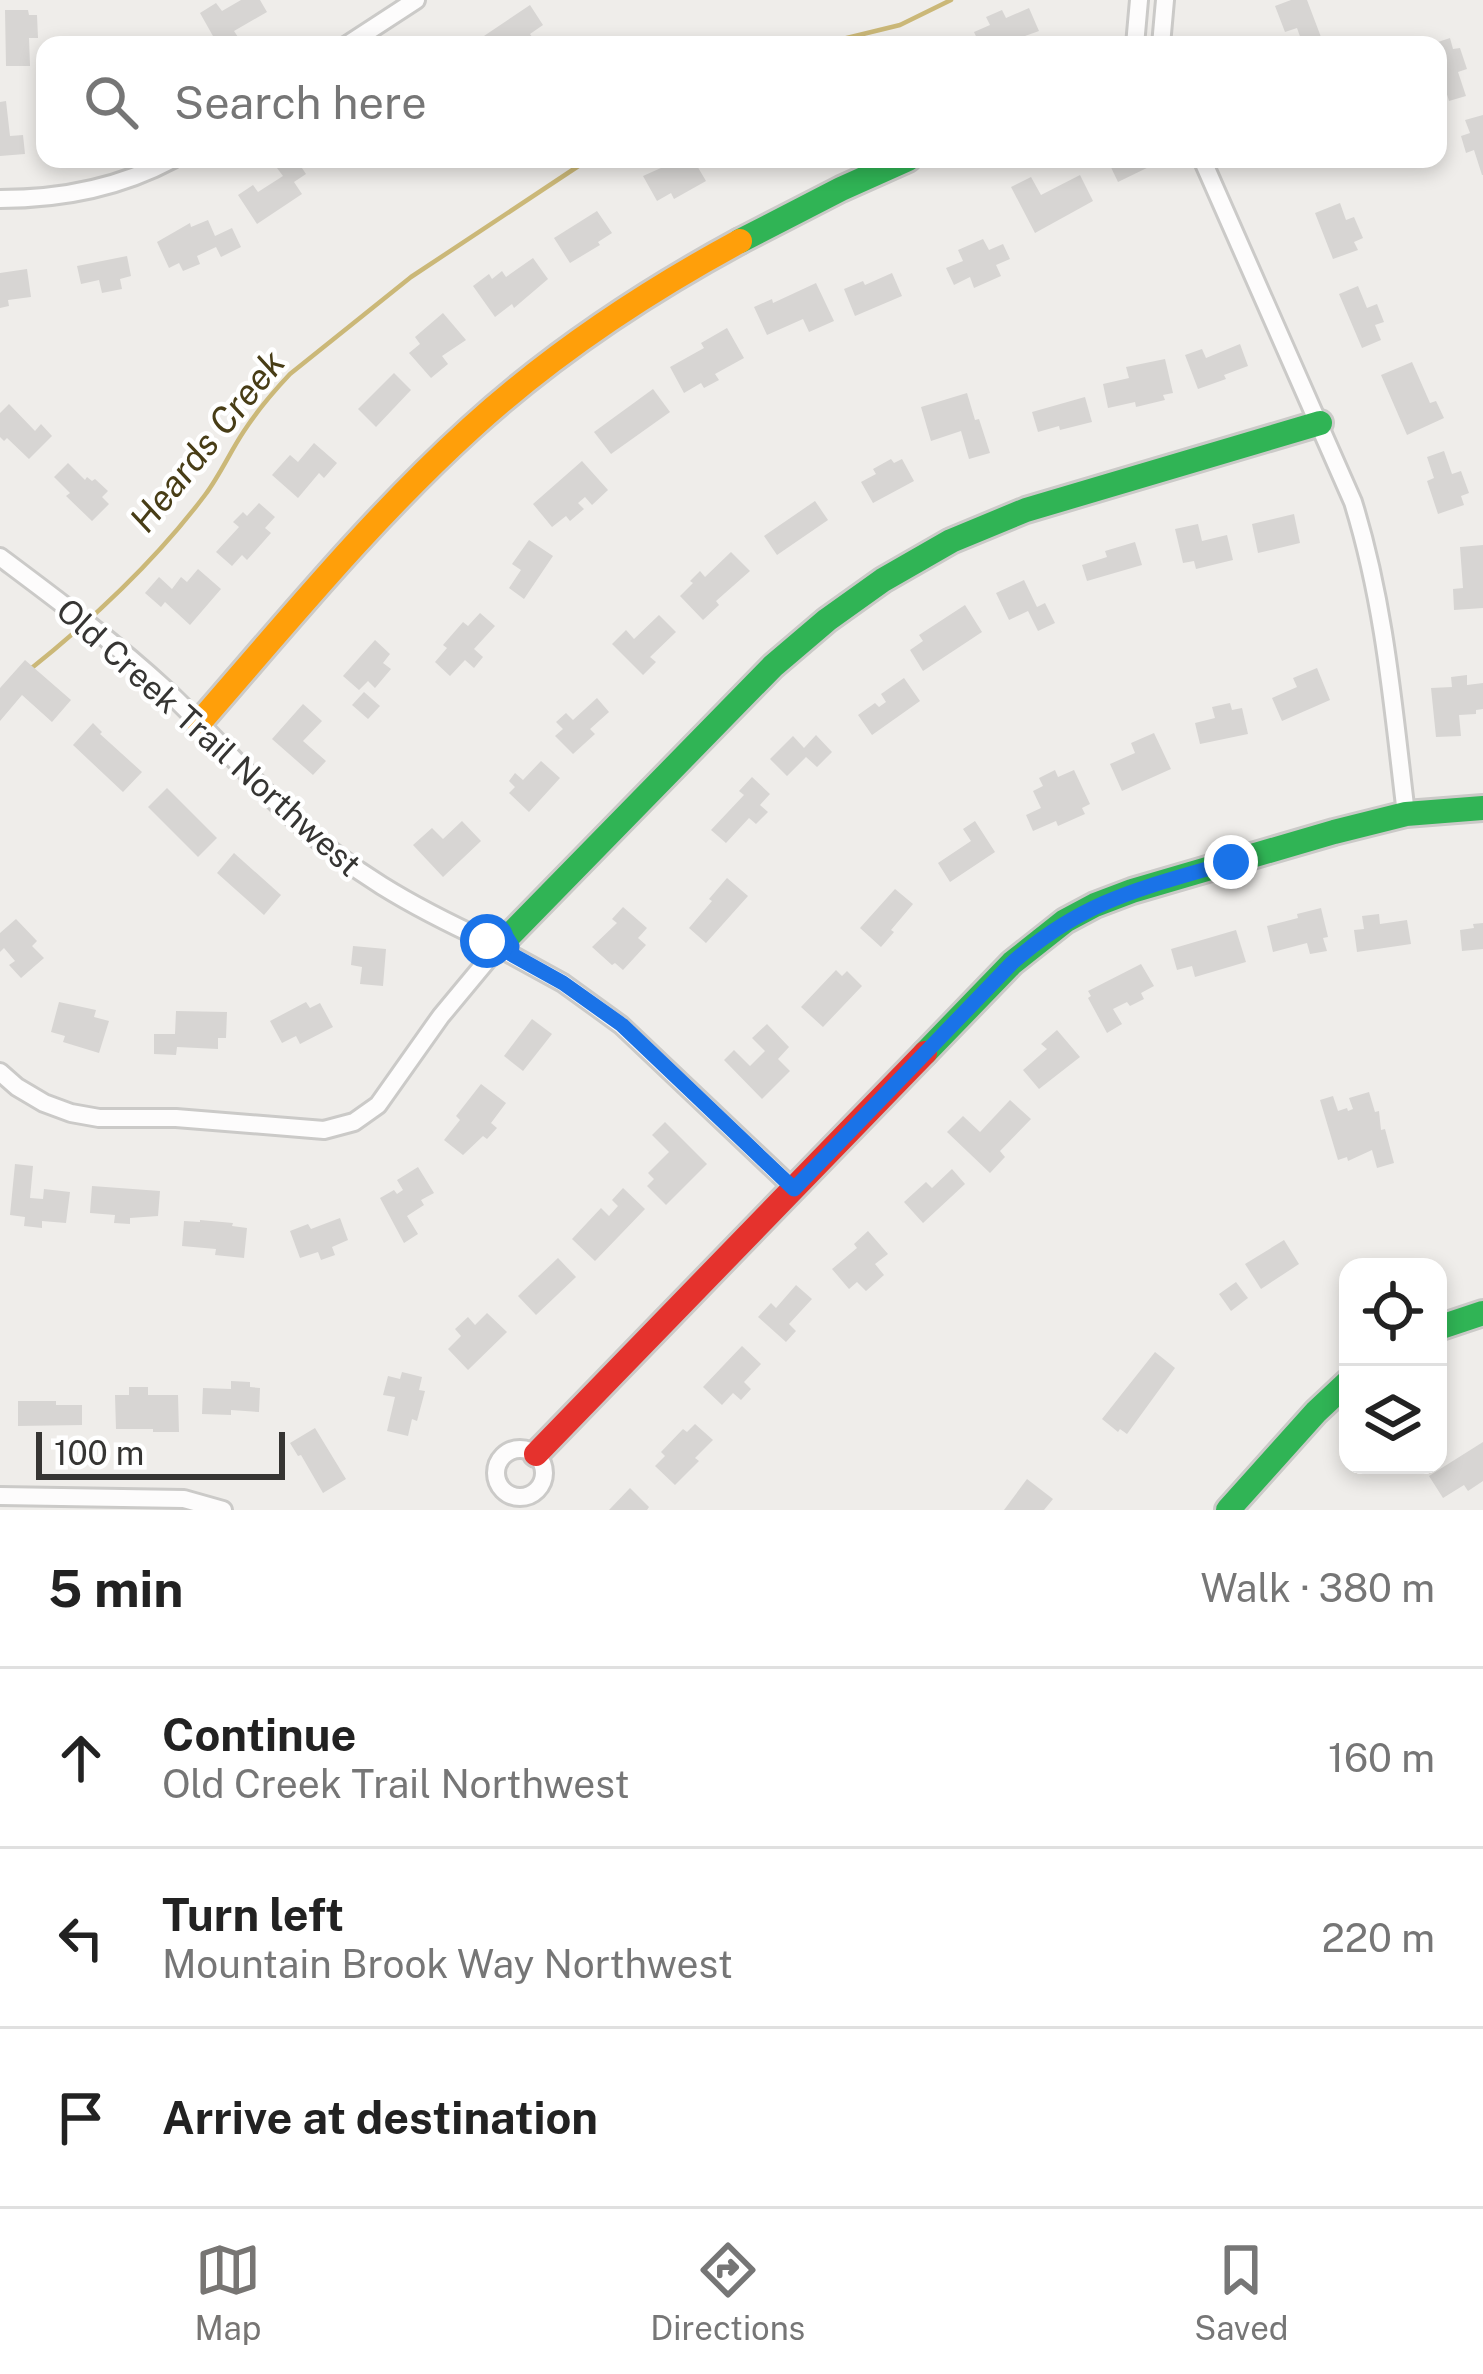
<!DOCTYPE html>
<meta charset="utf-8">
<style>
body{margin:0;font-family:"Public Sans",sans-serif;background:#f2f2f2;color:#222}
.controls{position:absolute;right:36px;bottom:36px;display:grid;overflow:hidden;border-radius:24px;box-shadow:0 6px 18px #0003}
.controls button{width:108px;height:108px;display:grid;place-items:center;padding:0;border:0;border-bottom:3px solid #e0e0e0;background:#fff;color:#222;font:60px sans-serif}
.scale{position:absolute;left:36px;bottom:30px;width:249px;box-sizing:border-box;padding-left:12px;border:6px solid #363533;border-top:0;font-size:33px;line-height:42px;white-space:nowrap;color:#363533;-webkit-text-stroke:9px #fff;paint-order:stroke}
.stop{position:absolute;width:36px;height:36px;margin:-27px;border:9px solid #1a73e8;border-radius:50%;background:#fff}
.stop.end{background:#1a73e8;border-color:#fff;box-shadow:0 3px 12px #0008}
.list{margin:0;padding:0;list-style:none}
h2{display:flex;justify-content:space-between;align-items:center;height:156px;margin:0;padding:0 48px;font-size:51px}
h2 small{font-size:39px;font-weight:400;color:#767676}
.list li{display:grid;grid-template-columns:78px 1fr auto;gap:36px;align-items:center;box-sizing:border-box;height:180px;padding:0 48px;border-top:3px solid #e0e0e0}
.list b{display:block;font-size:45px;white-space:nowrap}
.list p{margin:0;font-size:39px;white-space:nowrap;color:#767676}
.list em{font-size:39px;font-style:normal;color:#767676}
.icon{flex:none;width:66px;height:66px;fill:none;stroke:currentColor;stroke-width:2;stroke-linecap:round;stroke-linejoin:round}
.map{position:relative;flex:none;width:1483px;height:1510px;overflow:hidden}
.search{position:absolute;background:#fff;box-shadow:0 6px 18px #0003;left:36px;right:36px;top:36px;height:132px;display:flex;align-items:center;gap:30px;box-sizing:border-box;padding:0 42px;border-radius:24px;color:#767676;font-size:45px}
.sheet{height:696px;background:#fff}
nav{display:flex;justify-content:space-around;align-items:center;box-sizing:border-box;height:168px;border-top:3px solid #e0e0e0;background:#fff;font-size:33px;color:#767676}
nav a{display:grid;justify-items:center;gap:6px}
nav .on{color:#777573}
.map>svg:first-child{display:block}
.lines{fill:none;stroke-linecap:round;stroke-linejoin:round}
.stream{stroke:#cbb878;stroke-width:4.5}
.building{fill:#d7d5d3}
.street-casing{stroke:#cbcac8;stroke-width:22}
.fast-casing{stroke:#cbcac8;stroke-width:30}
.slow-casing{stroke:#cbcac8;stroke-width:30}
.jam-casing{stroke:#cbcac8;stroke-width:30}
.street{stroke:#fdfcfc;stroke-width:16}
.fast{stroke:#30b455;stroke-width:24}
.slow{stroke:#ff9f0a;stroke-width:24}
.jam{stroke:#e5322d;stroke-width:24}
.route{stroke:#1a73e8;stroke-width:15}
.labels{text-anchor:middle;dominant-baseline:central;stroke-width:9;stroke-linejoin:round;paint-order:stroke}
.street-label{font-size:33px;fill:#363533;stroke:#fff}
.water-label{font-size:36px;font-style:italic;fill:#483d16;stroke:#fff}
</style>
<div class="map">
<svg width="1483" height="1510" viewBox="0 0 1483 1510">
<rect width="100%" height="100%" fill="#efedea"/>
<g class="lines">
<g class="stream">
<polyline points="818,45 900,25 951,0"/>
<path d="M28 671C92 620 156 560 205 495 220 475 230 452 244 431 257 411 273 392 290 374L411 277 589 159"/>
</g>
</g>
<g class="building">
<polygon points="241,0 260,0 267,12 234,31 238,37 225,45 218,45 200,13 216,3 222,11"/>
<polygon points="1291,0 1307,0 1324,45 1303,45 1297,28 1285,32 1275,6"/>
<polygon points="530,5 543,25 530,34 535,41 529,45 477,45 475,42"/>
<polygon points="1029,8 1039,31 1000,45 980,45 974,32 990,25 986,17 1002,10 1006,18"/>
<polygon points="5,10 28,10 29,15 37,15 38,38 29,38 30,66 6,66"/>
<polygon points="1450,38 1453,49 1460,48 1467,69 1458,72 1466,96 1449,101 1442,78 1438,79 1438,42"/>
<polygon points="6,101 10,136 23,135 25,154 0,156 0,102"/>
<polygon points="1483,115 1483,175 1482,175 1474,150 1466,153 1461,136 1470,133 1465,120"/>
<polygon points="291,159 296,159 306,174 294,182 302,194 257,224 238,195 253,185 258,192 283,176 277,168"/>
<polygon points="681,159 693,159 706,181 674,199 671,193 657,201 643,176"/>
<polygon points="1107,159 1155,159 1157,163 1118,182"/>
<polygon points="1080,175 1093,201 1035,233 1011,187 1031,177 1041,195"/>
<polygon points="1340,203 1346,220 1354,217 1363,238 1354,242 1358,250 1333,259 1315,213"/>
<polygon points="597,211 612,233 598,242 600,245 570,263 554,238"/>
<polygon points="208,220 215,236 232,228 241,247 221,257 216,247 197,256 200,264 183,271 179,263 169,268 157,242 190,223 191,227"/>
<polygon points="983,239 989,250 1003,244 1010,259 996,265 1001,276 974,288 970,277 954,285 946,268 963,261 958,250"/>
<polygon points="127,256 131,276 120,279 122,289 102,293 99,280 81,284 77,266"/>
<polygon points="533,258 548,279 514,308 512,304 495,317 473,286 489,274 492,279 502,271 506,277"/>
<polygon points="27,269 31,297 8,300 9,306 0,308 0,273"/>
<polygon points="892,273 902,296 855,316 844,289 863,281 865,285"/>
<polygon points="816,283 834,321 809,332 803,319 767,335 754,307 772,299 773,303"/>
<polygon points="1358,286 1367,308 1377,304 1384,322 1375,325 1381,340 1362,348 1339,294"/>
<polygon points="443,313 466,340 442,356 448,364 431,378 409,353 420,344 415,337"/>
<polygon points="727,328 744,358 715,374 719,380 704,388 701,383 684,393 670,367 704,348 701,343"/>
<polygon points="1240,344 1248,366 1224,375 1226,379 1198,389 1185,355 1202,349 1206,358"/>
<polygon points="1165,359 1173,393 1163,395 1165,400 1136,407 1135,402 1108,408 1103,384 1129,378 1126,367"/>
<polygon points="1412,362 1430,403 1436,401 1444,418 1407,435 1381,375"/>
<polygon points="394,373 411,390 376,427 358,409"/>
<polygon points="653,389 670,412 611,454 594,432"/>
<polygon points="967,393 975,420 979,419 990,453 969,459 961,431 931,441 921,407"/>
<polygon points="1085,397 1092,422 1060,430 1059,426 1038,432 1032,412"/>
<polygon points="9,404 35,431 41,424 52,436 29,459 7,438 4,441 0,437 0,413"/>
<polygon points="314,443 337,463 324,478 319,473 298,498 272,475 290,455 298,462"/>
<polygon points="1444,451 1452,474 1461,471 1469,493 1461,496 1464,505 1438,514 1427,481 1434,478 1427,457"/>
<polygon points="891,459 894,463 902,459 914,481 873,503 861,482 876,474 873,469"/>
<polygon points="582,461 608,490 592,505 585,497 578,503 584,509 570,521 566,516 552,527 533,504"/>
<polygon points="68,463 85,480 87,477 92,481 95,479 108,491 102,497 109,504 92,521 66,496 70,493 54,477"/>
<polygon points="815,501 828,520 777,555 764,536"/>
<polygon points="259,503 275,517 265,528 271,533 247,560 242,555 232,566 216,552 239,527 233,522 243,512 247,516"/>
<polygon points="1294,514 1300,543 1258,553 1252,524"/>
<polygon points="1198,524 1202,541 1227,535 1233,560 1196,569 1194,561 1183,563 1175,529"/>
<polygon points="529,540 553,556 524,599 509,588 521,570 512,564"/>
<polygon points="1135,542 1142,565 1087,581 1082,565 1107,557 1105,551"/>
<polygon points="1483,545 1483,608 1454,610 1453,589 1463,588 1460,547"/>
<polygon points="731,552 750,571 716,601 719,605 703,620 680,596 693,583 690,581 700,571 705,577"/>
<polygon points="198,569 221,589 190,625 165,602 161,607 145,593 159,577 172,589 181,577 187,582"/>
<polygon points="1024,580 1037,607 1045,603 1055,623 1038,631 1028,611 1009,620 996,593"/>
<polygon points="965,605 982,632 923,671 910,650 923,641 919,635"/>
<polygon points="480,613 495,626 474,649 483,657 474,668 465,660 450,676 435,662 447,648 443,645 463,622 468,626"/>
<polygon points="659,615 676,632 650,657 656,662 643,675 612,644 626,630 634,639"/>
<polygon points="375,640 390,654 383,663 391,669 375,688 368,681 359,690 343,676"/>
<polygon points="25,660 71,700 52,722 22,695 0,721 0,688"/>
<polygon points="1317,668 1330,700 1282,721 1272,698 1297,687 1293,678"/>
<polygon points="1467,675 1467,685 1483,683 1483,709 1476,710 1476,714 1459,715 1461,736 1436,737 1431,688 1452,687 1451,677"/>
<polygon points="904,678 920,701 872,735 858,715 875,703 879,707 886,702 881,694"/>
<polygon points="364,692 380,706 368,719 352,705"/>
<polygon points="597,698 609,712 590,729 595,734 573,754 555,736 563,729 556,722 566,713 573,720"/>
<polygon points="1230,703 1232,710 1242,708 1248,734 1200,744 1195,723 1215,718 1212,707"/>
<polygon points="303,704 322,721 303,741 326,761 313,775 272,739"/>
<polygon points="93,723 102,732 100,734 142,772 123,792 73,745"/>
<polygon points="1154,733 1171,769 1122,791 1110,764 1135,753 1131,743"/>
<polygon points="816,735 832,752 817,767 806,757 787,776 770,759 793,736 804,748"/>
<polygon points="541,761 560,778 529,812 509,793 515,787 509,781 515,773 523,780"/>
<polygon points="1055,770 1058,777 1074,770 1090,804 1082,808 1085,814 1058,826 1056,821 1033,831 1026,815 1041,808 1033,791 1043,786 1039,778"/>
<polygon points="752,777 770,794 760,805 768,812 756,824 749,818 726,843 711,830 744,795 739,791"/>
<polygon points="167,788 217,838 198,857 148,807"/>
<polygon points="462,821 481,841 443,877 413,845 432,828 443,839"/>
<polygon points="975,821 995,852 950,882 938,863 971,841 963,829"/>
<polygon points="234,853 281,895 264,915 217,873"/>
<polygon points="727,878 748,896 706,943 689,928 712,901 709,899"/>
<polygon points="895,889 913,904 891,930 894,932 881,947 860,928"/>
<polygon points="623,907 647,928 638,938 646,945 623,970 615,963 612,965 592,947 617,923 612,919"/>
<polygon points="1321,908 1328,937 1323,938 1327,951 1310,954 1307,943 1273,952 1267,926 1298,918 1297,914"/>
<polygon points="1379,914 1380,924 1407,920 1411,944 1357,952 1354,930 1364,929 1362,916"/>
<polygon points="16,919 37,941 32,946 44,958 21,978 9,965 15,961 4,948 0,952 0,933"/>
<polygon points="1483,923 1483,949 1462,951 1460,930 1474,928 1473,924"/>
<polygon points="1236,930 1246,962 1195,977 1192,966 1177,970 1171,949"/>
<polygon points="353,946 386,949 383,986 360,984 362,967 351,965"/>
<polygon points="1141,964 1154,986 1141,993 1144,999 1130,1006 1127,1002 1113,1009 1122,1024 1107,1033 1088,998 1091,996 1088,991"/>
<polygon points="836,970 842,976 847,971 862,986 823,1027 801,1007"/>
<polygon points="59,1002 96,1010 94,1017 109,1021 99,1053 63,1042 65,1036 51,1032"/>
<polygon points="306,1002 310,1008 320,1003 333,1027 300,1044 296,1036 282,1043 270,1021"/>
<polygon points="176,1011 227,1012 226,1038 218,1038 218,1049 177,1047 176,1055 154,1054 154,1034 175,1034"/>
<polygon points="532,1019 552,1034 523,1071 504,1056"/>
<polygon points="767,1024 789,1047 778,1059 790,1071 762,1099 724,1060 734,1050 750,1066 765,1051 752,1038"/>
<polygon points="1057,1030 1080,1057 1039,1089 1023,1070 1047,1049 1041,1044"/>
<polygon points="481,1084 506,1103 491,1123 497,1128 487,1139 483,1136 463,1155 444,1140 460,1120 456,1116"/>
<polygon points="1369,1092 1375,1112 1379,1111 1381,1130 1385,1129 1394,1163 1377,1168 1372,1150 1348,1161 1347,1157 1338,1160 1320,1100 1333,1096 1338,1111 1347,1108 1348,1111 1353,1109 1349,1098"/>
<polygon points="1010,1100 1031,1119 1000,1151 1005,1157 990,1173 947,1132 963,1116 980,1132"/>
<polygon points="665,1122 707,1164 666,1205 647,1186 654,1179 648,1173 669,1152 652,1135"/>
<polygon points="15,1164 33,1166 30,1198 43,1199 44,1189 70,1192 66,1223 42,1221 42,1228 24,1226 25,1217 10,1215"/>
<polygon points="418,1167 434,1193 421,1200 424,1205 407,1216 418,1234 404,1243 380,1198 394,1190 397,1194 403,1190 397,1180"/>
<polygon points="952,1169 965,1184 923,1223 904,1202 926,1182 932,1188"/>
<polygon points="92,1186 160,1191 158,1216 130,1218 130,1224 114,1223 115,1215 90,1213"/>
<polygon points="623,1188 645,1209 595,1261 572,1239 601,1208 609,1216 618,1206 612,1200"/>
<polygon points="340,1218 348,1240 332,1247 335,1255 321,1260 318,1252 300,1258 290,1231 308,1224 311,1229"/>
<polygon points="200,1220 233,1223 232,1226 247,1228 244,1258 215,1255 216,1249 182,1246 184,1221 200,1222"/>
<polygon points="868,1231 888,1254 875,1264 884,1275 866,1291 857,1282 849,1289 832,1269 857,1248 854,1244"/>
<polygon points="1284,1240 1299,1264 1261,1289 1245,1264"/>
<polygon points="558,1258 576,1277 536,1315 518,1296"/>
<polygon points="1236,1282 1248,1298 1231,1311 1219,1294"/>
<polygon points="796,1285 812,1299 789,1324 796,1331 786,1342 758,1317 771,1303 776,1308"/>
<polygon points="487,1313 507,1332 468,1370 448,1349 461,1336 455,1329 468,1317 475,1325"/>
<polygon points="742,1346 761,1364 744,1382 751,1389 741,1400 733,1393 722,1405 703,1387"/>
<polygon points="1155,1352 1175,1368 1127,1434 1120,1429 1118,1432 1102,1419"/>
<polygon points="402,1372 422,1377 419,1390 425,1391 417,1421 412,1419 408,1436 387,1431 395,1397 383,1395 388,1376 400,1379"/>
<polygon points="231,1381 250,1382 250,1387 260,1388 259,1412 231,1410 231,1415 202,1414 203,1388 231,1389"/>
<polygon points="129,1387 148,1387 148,1395 178,1395 179,1432 153,1432 153,1429 116,1429 115,1395 129,1395"/>
<polygon points="18,1401 56,1401 56,1405 82,1405 82,1425 18,1426"/>
<polygon points="695,1424 713,1440 695,1458 699,1461 675,1485 655,1466 665,1456 661,1452 683,1429 687,1432"/>
<polygon points="315,1428 346,1479 323,1493 301,1455 298,1456 290,1443"/>
<polygon points="1483,1442 1483,1481 1468,1491 1464,1485 1443,1498 1429,1476"/>
<polygon points="1027,1479 1053,1499 1044,1510 1004,1510"/>
<polygon points="630,1488 649,1507 647,1510 609,1510"/>
</g>
<g class="lines">
<g class="street-casing">
<g id="street">
<polyline points="347,45 416,0"/>
<polyline points="1135,45 1139,0"/>
<polyline points="1161,45 1165,0"/>
<path d="M1202 159 1353 502C1385 605 1393 707 1406 814"/>
<path d="M0 199C61 199 119 188 173 159"/>
<path d="M0 557C56 599 113 641 165 689 207 728 245 773 287 813 349 871 411 906 487 941"/>
<polyline points="510,954 563,983 621,1025 794,1189"/>
<polyline points="0,1072 17,1087 44,1103 71,1113 99,1118 176,1118 324,1130 354,1122 378,1105 441,1016 490,957"/>
<circle cx="520" cy="1473" r="24"/>
<polyline points="0,1496 184,1499 223,1510"/>
</g>
</g>
<g class="fast-casing">
<g id="fast">
<polyline points="740,241 841,189 908,159"/>
<polyline points="507,938 773,666 827,620 883,580 951,541 1026,510 1320,423"/>
<polyline points="925,1053 1012,963 1065,921 1095,905 1132,891 1334,832 1406,814 1483,808"/>
<polyline points="1438,1328 1483,1313"/>
<polyline points="1228,1510 1316,1412 1348,1382"/>
</g>
</g>
<g class="slow-casing">
<path id="slow" d="M199 723C287 622 372 518 471 428 551 355 644 293 740 241"/>
</g>
<g class="jam-casing">
<polyline id="jam" points="536,1454 925,1053"/>
</g>
<use href="#street" class="street"/>
<use href="#fast" class="fast"/>
<use href="#slow" class="slow"/>
<use href="#jam" class="jam"/>
</g>
<g class="lines">
<path class="route" d="M487 941 494 935 507 938 512 946 511 954 563 983 622 1025 794 1189 1012 963C1083 900 1142 888 1231 862"/>
</g>
<g class="labels">
<g class="street-label">
<text transform="translate(209 737) rotate(42)">Old Creek Trail Northwest</text>
</g>
<g class="water-label">
<text transform="translate(207 441) rotate(-51)">Heards Creek</text>
</g>
</g>
</svg>
<div class="controls">
<button><svg class="icon" aria-label="locate" viewBox="0 0 24 24"><circle cx="12" cy="12" r="6"/><path d="M12 2v4M12 18v4M2 12h4M18 12h4"/></svg></button>
<button><svg class="icon" aria-label="layers" viewBox="0 0 24 24"><path d="M12 4l9 5-9 5-9-5zM3 14l9 5 9-5"/></svg></button>
</div>
<div class="scale">100 m</div>
<div class="stop" style="left:487px;top:941px"></div>
<div class="stop end" style="left:1231px;top:862px"></div>
<div class="search"><svg class="icon" aria-label="search" viewBox="0 0 24 24"><circle cx="10" cy="10" r="6"/><path d="M15 15l6 6"/></svg>Search here</div>
</div>
<section class="sheet">
<h2>5 min<small>Walk · 380 m</small></h2>
<ul class="list">
<li><svg class="icon" aria-label="ahead" viewBox="0 0 24 24"><path d="M12 20V5M6 11l6-6 6 6"/></svg><div><b>Continue</b><p>Old Creek Trail Northwest</p></div><em>160 m</em></li>
<li><svg class="icon" aria-label="left" viewBox="0 0 24 24"><path d="M17 20v-9H6M10 6l-5 5 5 5"/></svg><div><b>Turn left</b><p>Mountain Brook Way Northwest</p></div><em>220 m</em></li>
<li><svg class="icon" aria-label="arrive" viewBox="0 0 24 24"><path d="M6 21V4h12l-3 4 3 4H6"/></svg><div><b>Arrive at destination</b></div></li>
</ul>
</section>
<nav>
<a class="on"><svg class="icon" aria-label="map" viewBox="0 0 24 24"><path d="M3 6l6-2 6 2 6-2v14l-6 2-6-2-6 2zM9 4v14M15 6v14"/></svg>Map</a>
<a><svg class="icon" aria-label="directions" viewBox="0 0 24 24"><path d="M12 3l9 9-9 9-9-9zM9 14v-3h6M13 9l2 2-2 2"/></svg>Directions</a>
<a><svg class="icon" aria-label="saved" viewBox="0 0 24 24"><path d="M7 4h10v16l-5-4-5 4z"/></svg>Saved</a>
</nav>
